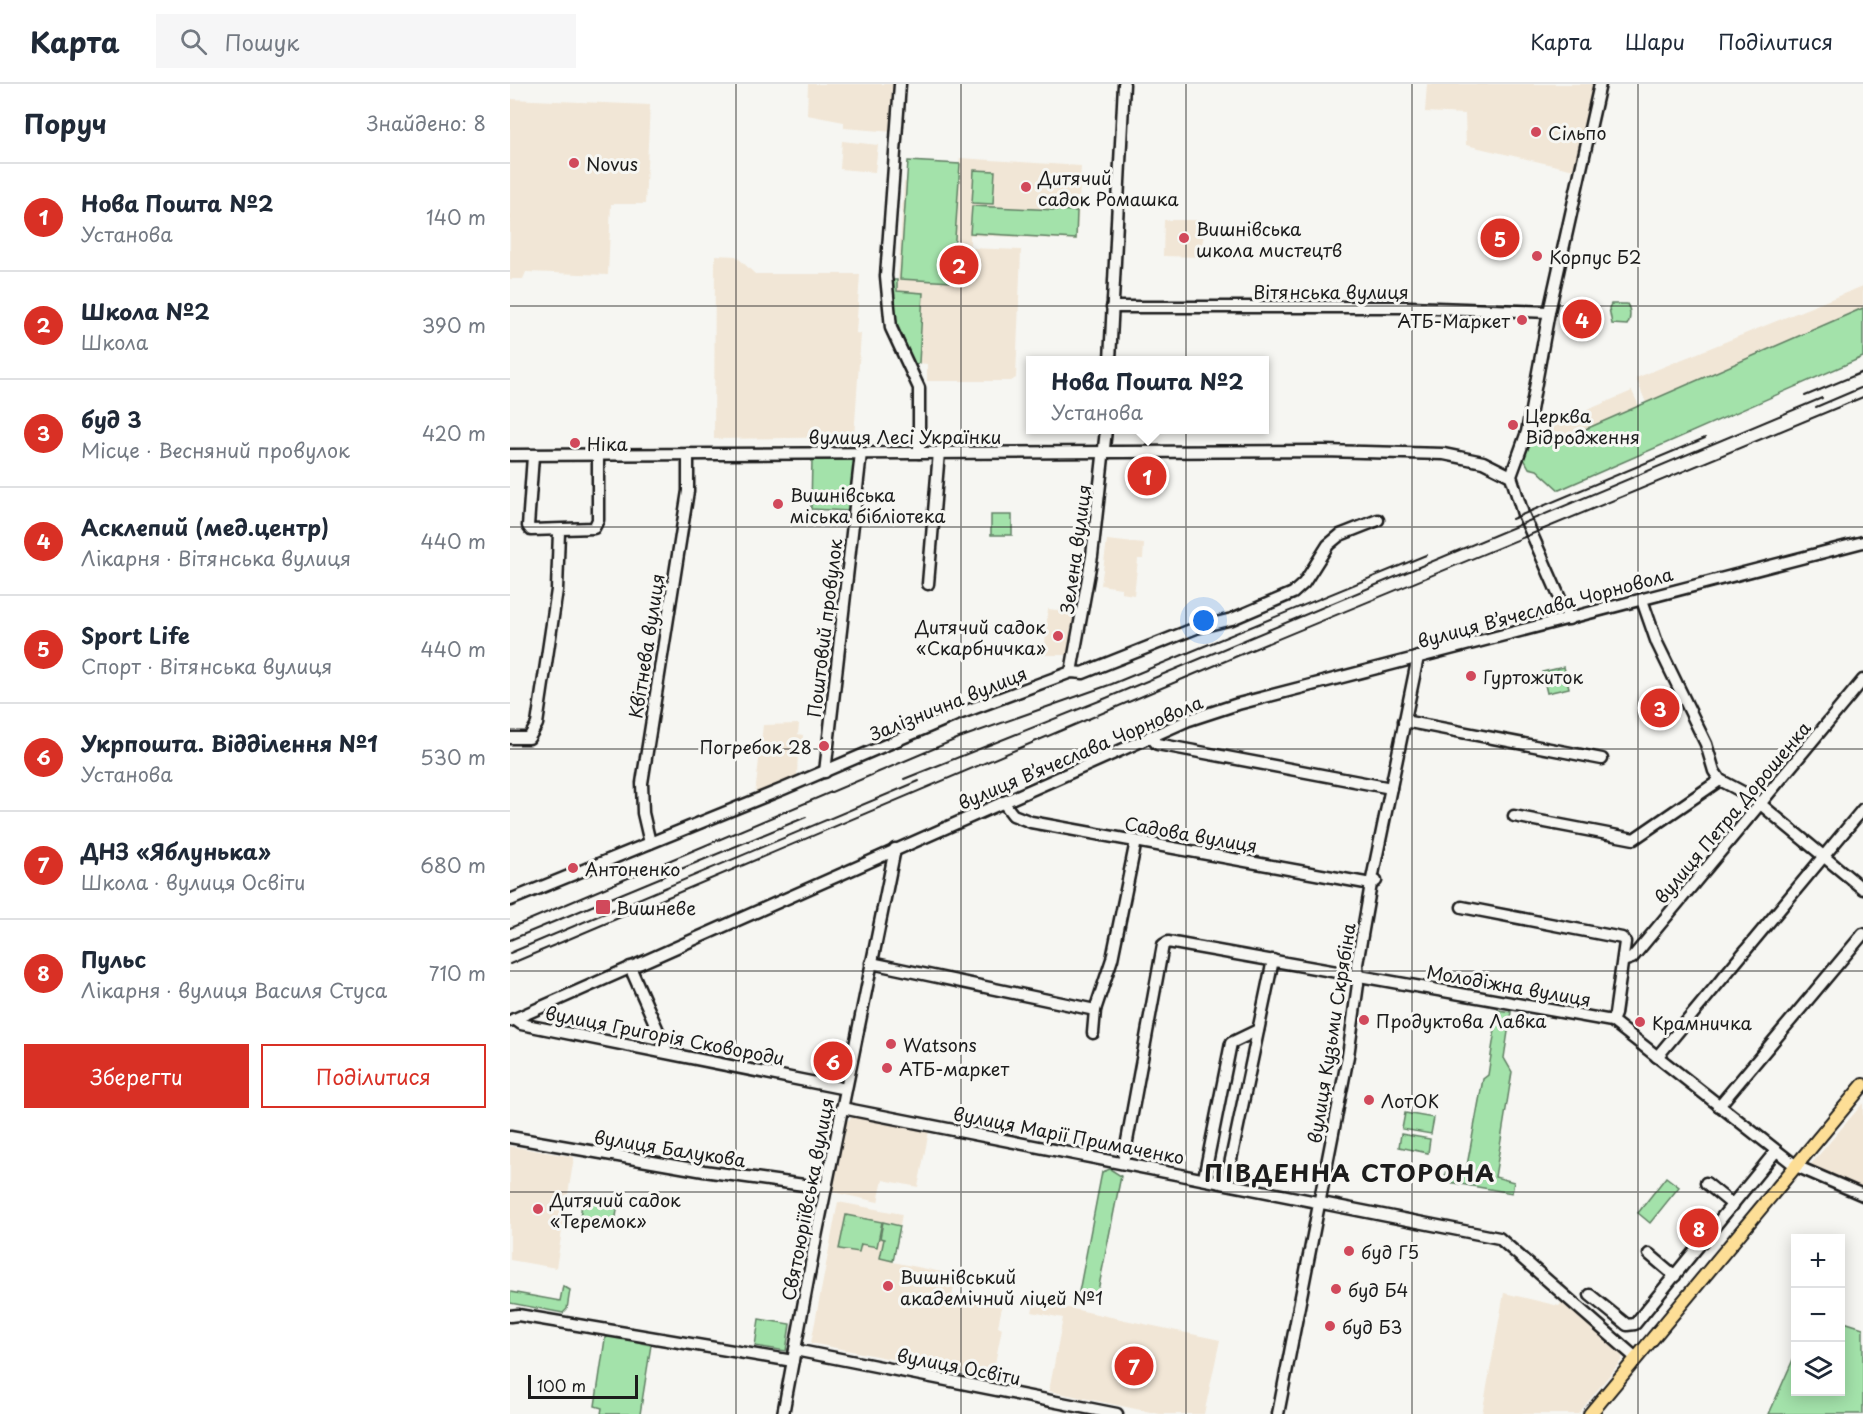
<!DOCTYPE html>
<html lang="uk">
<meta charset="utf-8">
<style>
body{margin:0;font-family:"Playpen Sans",sans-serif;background:#f6f6f7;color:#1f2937}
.controls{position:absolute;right:18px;bottom:18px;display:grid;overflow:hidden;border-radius:0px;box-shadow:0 3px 15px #0003}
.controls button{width:54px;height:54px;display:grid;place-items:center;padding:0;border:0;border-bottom:2px solid #e0e1e3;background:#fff;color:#1f2937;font:30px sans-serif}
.scale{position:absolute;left:18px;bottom:15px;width:110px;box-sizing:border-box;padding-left:6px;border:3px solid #1c1c1c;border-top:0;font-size:16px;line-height:21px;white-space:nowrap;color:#1c1c1c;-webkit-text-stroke:4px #f6f6f2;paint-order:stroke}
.you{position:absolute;left:694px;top:537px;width:21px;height:21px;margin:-15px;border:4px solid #fff;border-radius:50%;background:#1a73e8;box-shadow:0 0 0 9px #1a73e833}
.badge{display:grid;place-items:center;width:39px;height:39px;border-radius:50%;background:#d93025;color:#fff;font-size:20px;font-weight:700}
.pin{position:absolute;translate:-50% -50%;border:3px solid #fff;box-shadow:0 2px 6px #0006}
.popup{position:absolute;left:516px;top:272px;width:243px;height:78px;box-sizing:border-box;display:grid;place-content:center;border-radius:0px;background:#fff;filter:drop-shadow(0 2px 4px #0005);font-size:20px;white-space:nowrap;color:#747a83}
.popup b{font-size:22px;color:#1f2937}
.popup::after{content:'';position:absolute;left:50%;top:100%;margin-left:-12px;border:12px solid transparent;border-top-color:#fff}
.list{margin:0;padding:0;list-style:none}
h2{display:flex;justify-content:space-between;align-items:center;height:78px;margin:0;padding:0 24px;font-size:26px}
h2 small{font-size:20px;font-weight:400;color:#747a83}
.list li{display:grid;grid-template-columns:39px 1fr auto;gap:18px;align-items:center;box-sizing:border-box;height:108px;padding:0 24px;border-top:2px solid #e0e1e3}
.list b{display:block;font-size:22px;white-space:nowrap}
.list p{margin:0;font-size:20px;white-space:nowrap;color:#747a83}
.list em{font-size:20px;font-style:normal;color:#747a83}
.actions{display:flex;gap:12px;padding:18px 24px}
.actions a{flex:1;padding:14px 0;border:2px solid #d93025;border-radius:0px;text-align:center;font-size:21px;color:#d93025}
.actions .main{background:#d93025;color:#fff}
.icon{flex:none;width:33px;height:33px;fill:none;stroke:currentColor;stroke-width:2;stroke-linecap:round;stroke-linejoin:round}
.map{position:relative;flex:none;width:1353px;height:1330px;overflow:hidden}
header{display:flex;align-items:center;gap:36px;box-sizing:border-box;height:84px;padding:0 30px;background:#fff;border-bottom:2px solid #e0e1e3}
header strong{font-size:28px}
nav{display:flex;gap:33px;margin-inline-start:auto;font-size:21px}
.search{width:420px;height:54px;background:#f6f6f7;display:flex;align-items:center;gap:15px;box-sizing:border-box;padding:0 21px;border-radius:0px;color:#747a83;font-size:22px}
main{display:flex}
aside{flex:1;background:#fff}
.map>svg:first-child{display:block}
.built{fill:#f1e6d6}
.green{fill:#a3e2aa;stroke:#607f63;stroke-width:1.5}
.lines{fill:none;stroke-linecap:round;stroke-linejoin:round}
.minor-casing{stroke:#1c1c1c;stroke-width:15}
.major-casing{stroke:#1c1c1c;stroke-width:16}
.minor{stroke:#f6f6f2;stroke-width:10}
.major{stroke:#fdde96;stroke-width:12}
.rail{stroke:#1c1c1c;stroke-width:2}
.grid{fill:none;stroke:#1c1c1c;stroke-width:1.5;stroke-opacity:0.55}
.poi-dot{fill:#d1495b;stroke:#f6f6f2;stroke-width:2}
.labels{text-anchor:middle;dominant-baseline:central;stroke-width:6;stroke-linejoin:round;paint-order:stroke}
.poi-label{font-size:18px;fill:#1c1c1c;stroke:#f6f6f2;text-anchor:start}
.street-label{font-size:18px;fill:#1c1c1c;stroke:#f6f6f2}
.district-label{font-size:24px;font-weight:bold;letter-spacing:1.5px;fill:#1c1c1c;stroke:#f6f6f2}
</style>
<header>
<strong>Карта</strong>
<div class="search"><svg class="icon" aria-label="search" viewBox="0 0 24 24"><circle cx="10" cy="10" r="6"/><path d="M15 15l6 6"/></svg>Пошук</div>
<nav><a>Карта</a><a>Шари</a><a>Поділитися</a></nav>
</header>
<main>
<aside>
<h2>Поруч<small>Знайдено: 8</small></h2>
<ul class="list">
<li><span class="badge">1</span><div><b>Нова Пошта №2</b><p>Установа</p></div><em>140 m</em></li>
<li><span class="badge">2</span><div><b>Школа №2</b><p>Школа</p></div><em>390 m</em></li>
<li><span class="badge">3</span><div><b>буд 3</b><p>Місце · Весняний провулок</p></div><em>420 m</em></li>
<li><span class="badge">4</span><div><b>Асклепий (мед.центр)</b><p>Лікарня · Вітянська вулиця</p></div><em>440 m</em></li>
<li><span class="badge">5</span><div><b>Sport Life</b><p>Спорт · Вітянська вулиця</p></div><em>440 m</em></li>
<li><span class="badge">6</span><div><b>Укрпошта. Відділення №1</b><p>Установа</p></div><em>530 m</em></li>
<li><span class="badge">7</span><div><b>ДНЗ «Яблунька»</b><p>Школа · вулиця Освіти</p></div><em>680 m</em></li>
<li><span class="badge">8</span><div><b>Пульс</b><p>Лікарня · вулиця Василя Стуса</p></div><em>710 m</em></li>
</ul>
<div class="actions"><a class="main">Зберегти</a><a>Поділитися</a></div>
</aside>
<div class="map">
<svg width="1353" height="1330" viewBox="0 0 1353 1330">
<rect width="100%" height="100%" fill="#f6f6f2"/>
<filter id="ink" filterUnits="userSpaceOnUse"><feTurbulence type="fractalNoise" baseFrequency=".0167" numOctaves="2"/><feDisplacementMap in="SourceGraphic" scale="12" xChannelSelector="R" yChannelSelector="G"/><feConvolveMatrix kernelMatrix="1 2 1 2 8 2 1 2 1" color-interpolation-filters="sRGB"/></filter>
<g filter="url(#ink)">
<g class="built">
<polygon points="298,0 385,0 383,48 334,44 334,38 297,31"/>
<polygon points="917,0 1083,0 1064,86 956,61 955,30 915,28"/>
<polygon points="0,15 140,21 135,120 101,120 98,191 16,188 13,195 0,195"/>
<polygon points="332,57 368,61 365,88 330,85"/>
<polygon points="450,74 571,82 567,156 460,151 460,164 511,166 506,294 501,297 417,297 417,280 409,279 413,209 387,207 394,98 447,100"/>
<polygon points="654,136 694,136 693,173 653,172"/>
<polygon points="205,171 226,172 245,190 350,190 346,249 351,250 344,353 204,355"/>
<polygon points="1353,202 1353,224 1136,319 1126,294"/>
<polygon points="1122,307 1129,322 1036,362 1028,347"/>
<polygon points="597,456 634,460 633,475 628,475 624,511 611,509 611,504 591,501"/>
<polygon points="538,525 564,528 557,571 534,571"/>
<polygon points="289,640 288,650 293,651 292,667 288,667 287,694 245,711 253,641"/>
<polygon points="1353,1019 1353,1106 1297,1085"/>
<polygon points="344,1032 419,1047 408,1103 373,1096 368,1118 322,1108 336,1038"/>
<polygon points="0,1062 64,1073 46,1184 0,1176"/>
<polygon points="328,1118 392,1130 383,1178 446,1191 442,1213 492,1223 488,1242 492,1244 482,1295 301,1259"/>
<polygon points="994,1209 1049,1222 1055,1214 1113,1265 1112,1276 1068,1330 972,1330"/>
<polygon points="525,1217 710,1256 694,1330 650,1330 539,1307 553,1234 522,1228"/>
</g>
<g class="green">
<polygon points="398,77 450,80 442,198 390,195"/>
<polygon points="464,86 485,87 483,120 462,119"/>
<polygon points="462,122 567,127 566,155 460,149"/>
<polygon points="382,196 387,196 387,207 413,209 409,279 405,281 386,238"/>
<path d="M1101 220H1117C1121 226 1121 235 1117 241L1102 240 1099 224Z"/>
<polygon points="1353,224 1353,273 1049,406 1027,386 1019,384 1013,373 1019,349 1028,347 1037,362"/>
<polygon points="302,375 346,376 339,427 301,425"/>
<rect x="481" y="431" width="21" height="20"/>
<polygon points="1054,583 1059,604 1037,609 1032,588"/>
<polygon points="988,926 1001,928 994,974 1002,988 985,1093 1004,1098 1002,1109 939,1098 935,1090 937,1083 956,1087 973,995 978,991"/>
<polygon points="895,1029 924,1034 921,1050 892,1045"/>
<polygon points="891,1050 920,1055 918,1069 889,1063"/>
<polygon points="600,1085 611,1092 587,1212 579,1214 569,1208 592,1088"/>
<polygon points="1156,1093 1169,1103 1140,1139 1128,1129"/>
<polygon points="73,1114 108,1120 105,1139 70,1133"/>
<polygon points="336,1131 372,1138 367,1163 351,1160 349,1168 329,1165"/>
<polygon points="373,1138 390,1142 383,1177 370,1174 374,1155 370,1154"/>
<polygon points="53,1202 60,1206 57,1225 53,1229 0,1219 0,1208 50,1217"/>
<polygon points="249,1235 280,1240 276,1267 245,1262"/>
<polygon points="1331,1237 1353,1244 1353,1330 1259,1330 1285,1271 1286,1308 1330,1308"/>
<path d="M101 1250C116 1252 126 1259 141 1261L130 1330H91L92 1324 85 1322 95 1255Z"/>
</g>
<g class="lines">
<g class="minor-casing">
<g id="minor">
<polyline points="390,0 376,192 381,244 409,304 409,369"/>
<polyline points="602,223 900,223 1039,228"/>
<polyline points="600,276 614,0"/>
<polyline points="0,371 813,367 934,370 973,378 1001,392"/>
<polyline points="23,372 18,442 21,446 84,444 88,436 88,371"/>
<polyline points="418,500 429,368"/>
<polyline points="1132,516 1147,559 1196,660 1204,687 1210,696 1242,713 1353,805"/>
<polyline points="1059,535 1013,430 1001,392 1017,348 1039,228 1090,0"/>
<polyline points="561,588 582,472 596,346"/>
<polyline points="894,637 1092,675"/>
<polyline points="640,652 647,660 881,704"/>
<polyline points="0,654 19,654 27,640 47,506 49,447"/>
<polyline points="315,688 351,369"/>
<polyline points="493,718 503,731 521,738 861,800 866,797"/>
<polyline points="1004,732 1124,755 1210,696"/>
<polyline points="140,759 133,729 132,699 178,407 178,370"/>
<polyline points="0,816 273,705 446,631 561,588 573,589 686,544 722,535 783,509 794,499 818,461 830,451 868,436"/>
<polyline points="952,823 1112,854 1115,858 1105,930 1102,937"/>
<polyline points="1113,877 1122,874 1137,856 1353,596"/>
<polyline points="361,879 585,926"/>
<polyline points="120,883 157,967"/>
<polyline points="4,935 11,940 336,1005"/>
<polyline points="0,937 679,636 728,620 1353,458"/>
<polyline points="583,949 585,926 602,875 626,757"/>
<polyline points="1147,973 1353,725"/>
<polyline points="1209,1022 1353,850"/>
<polyline points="332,1024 989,1154 1126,1274"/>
<polyline points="0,1053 194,1087 315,1104"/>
<polyline points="613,1079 653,861 658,858 1102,937 1286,1082 1353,1111"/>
<polyline points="694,1094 721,959 748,946"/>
<polyline points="716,1099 763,876"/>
<polyline points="1196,1099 1223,1121"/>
<polyline points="1139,1170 1165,1192"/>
<polyline points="1080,1211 1117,1241 1125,1240 1266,1067"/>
<polyline points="0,1232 8,1231 283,1277"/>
<polyline points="285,1266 607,1330"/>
<polyline points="273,1330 306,1153 385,765"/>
<polyline points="768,1330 838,972 848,900 847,880 861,800 908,573"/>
</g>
</g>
<g class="major-casing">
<polyline id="major" points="1080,1330 1353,1001"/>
</g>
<use href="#minor" class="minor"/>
<use href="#major" class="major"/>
<g class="rail">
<polyline points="1295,312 1353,288"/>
<polyline points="1306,323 1353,303"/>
<polyline points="1002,435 1195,354"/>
<polyline points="394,695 594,615 1312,314"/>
<polyline points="0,844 449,654 602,600 916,471"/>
<polyline points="0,856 296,733"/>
<polyline points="0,869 409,697"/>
<polyline points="0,880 739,567 1353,313"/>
</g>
</g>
</g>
<path class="grid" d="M226 0V1330M451 0V1330M676 0V1330M902 0V1330M1128 0V1330M0 222H1353M0 443H1353M0 665H1353M0 887H1353M0 1108H1353"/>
<g class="poi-dot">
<circle cx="1026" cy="48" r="6"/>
<circle cx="64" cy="79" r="6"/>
<circle cx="516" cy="103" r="6"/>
<circle cx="674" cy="154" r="6"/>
<circle cx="1027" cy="172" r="6"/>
<circle cx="1012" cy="236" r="6"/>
<circle cx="1003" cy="341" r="6"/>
<circle cx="65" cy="359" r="6"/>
<circle cx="268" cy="420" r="6"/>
<circle cx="548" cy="552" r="6"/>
<circle cx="961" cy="592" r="6"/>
<circle cx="314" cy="662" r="6"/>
<circle cx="63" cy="784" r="6"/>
<rect x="85" y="815" width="16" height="16" rx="3"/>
<circle cx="854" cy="936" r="6"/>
<circle cx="1130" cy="938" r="6"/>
<circle cx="381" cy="960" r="6"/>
<circle cx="377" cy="984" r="6"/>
<circle cx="859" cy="1016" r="6"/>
<circle cx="28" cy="1125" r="6"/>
<circle cx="839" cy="1167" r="6"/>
<circle cx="378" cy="1202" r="6"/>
<circle cx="826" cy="1205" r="6"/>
<circle cx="820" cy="1242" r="6"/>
</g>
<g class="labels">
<g class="poi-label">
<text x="1038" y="48">Сільпо</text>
<text x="76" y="79">Novus</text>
<text x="528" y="93">Дитячий<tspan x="528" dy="21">садок Ромашка</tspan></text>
<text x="686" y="144">Вишнівська<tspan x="686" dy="21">школа мистецтв</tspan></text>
<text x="1039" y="172">Корпус Б2</text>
<text x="1000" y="236" text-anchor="end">АТБ-Маркет</text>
<text x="1015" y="331">Церква<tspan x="1015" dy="21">Відродження</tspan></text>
<text x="77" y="359">Ніка</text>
<text x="280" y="410">Вишнівська<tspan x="280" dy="21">міська бібліотека</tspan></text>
<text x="536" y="542" text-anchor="end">Дитячий садок<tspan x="536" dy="21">«Скарбничка»</tspan></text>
<text x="973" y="592">Гуртожиток</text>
<text x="302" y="662" text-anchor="end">Погребок 28</text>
<text x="75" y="784">Антоненко</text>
<text x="106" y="823">Вишневе</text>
<text x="866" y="936">Продуктова Лавка</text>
<text x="1142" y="938">Крамничка</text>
<text x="393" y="960">Watsons</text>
<text x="389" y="984">АТБ-маркет</text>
<text x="871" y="1016">ЛотОК</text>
<text x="40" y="1115">Дитячий садок<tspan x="40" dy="21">«Теремок»</tspan></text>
<text x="851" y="1167">буд Г5</text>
<text x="390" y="1192">Вишнівський<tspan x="390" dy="21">академічний ліцей №1</tspan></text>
<text x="838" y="1205">буд Б4</text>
<text x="832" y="1242">буд Б3</text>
</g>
<g class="street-label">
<text x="821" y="207">Вітянська вулиця</text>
<text x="395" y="352">вулиця Лесі Українки</text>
<text transform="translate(565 465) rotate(-82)">Зелена вулиця</text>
<text transform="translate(1035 523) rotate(-15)">вулиця Вʼячеслава Чорновола</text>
<text transform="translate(314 544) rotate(-83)">Поштовий провулок</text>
<text transform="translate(136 562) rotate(-81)">Квітнева вулиця</text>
<text transform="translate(438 619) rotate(-22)">Залізнична вулиця</text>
<text transform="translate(570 668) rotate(-23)">вулиця Вʼячеслава Чорновола</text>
<text transform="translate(1222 728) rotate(-50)">вулиця Петра Дорошенка</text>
<text transform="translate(681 750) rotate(10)">Садова вулиця</text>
<text transform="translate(999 901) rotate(10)">Молодіжна вулиця</text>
<text transform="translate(821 949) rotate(-81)">вулиця Кузьми Скрябіна</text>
<text transform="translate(155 951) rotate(11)">вулиця Григорія Сковороди</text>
<text transform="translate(559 1051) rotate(11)">вулиця Марії Примаченко</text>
<text transform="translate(160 1064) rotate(9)">вулиця Балукова</text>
<text transform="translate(297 1115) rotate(-79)">Святоюріївська вулиця</text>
<text transform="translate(449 1282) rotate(11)">вулиця Освіти</text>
</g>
<g class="district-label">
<text x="840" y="1088">ПІВДЕННА СТОРОНА</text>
</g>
</g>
</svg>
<div class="controls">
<button>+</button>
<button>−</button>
<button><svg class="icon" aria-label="layers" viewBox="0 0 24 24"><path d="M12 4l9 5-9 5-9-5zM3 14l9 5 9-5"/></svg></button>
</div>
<div class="scale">100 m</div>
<div class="you"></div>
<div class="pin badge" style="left:637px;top:392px">1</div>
<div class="popup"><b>Нова Пошта №2</b>Установа</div>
<div class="pin badge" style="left:449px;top:181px">2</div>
<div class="pin badge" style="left:1150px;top:624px">3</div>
<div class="pin badge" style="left:1072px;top:235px">4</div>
<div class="pin badge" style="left:990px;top:154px">5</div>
<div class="pin badge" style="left:323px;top:977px">6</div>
<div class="pin badge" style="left:624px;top:1282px">7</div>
<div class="pin badge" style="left:1189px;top:1144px">8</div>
</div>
</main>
